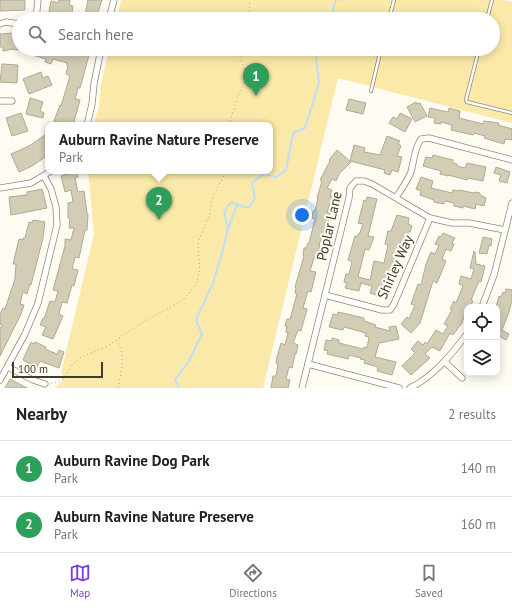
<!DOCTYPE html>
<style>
body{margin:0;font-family:"PT Sans",sans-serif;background:#f2f2f2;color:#222}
.controls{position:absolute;right:12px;bottom:12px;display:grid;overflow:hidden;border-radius:8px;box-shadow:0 2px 10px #0003}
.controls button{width:36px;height:36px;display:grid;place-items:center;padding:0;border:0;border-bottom:1px solid #e0e0e0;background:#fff;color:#222;font:20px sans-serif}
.scale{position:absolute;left:12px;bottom:10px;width:91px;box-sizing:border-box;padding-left:4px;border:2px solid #3d3b32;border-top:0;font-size:11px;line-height:14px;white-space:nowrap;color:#3d3b32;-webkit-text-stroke:3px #fefcf2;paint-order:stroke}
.you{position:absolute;left:302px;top:215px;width:14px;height:14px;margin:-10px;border:3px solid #fff;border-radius:50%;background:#1a73e8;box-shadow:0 0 0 6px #1a73e833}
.badge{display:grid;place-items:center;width:26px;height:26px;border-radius:50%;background:#7c3aed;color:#fff;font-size:13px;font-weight:700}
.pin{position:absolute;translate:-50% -33px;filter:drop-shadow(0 1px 2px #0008)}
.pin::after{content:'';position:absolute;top:21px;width:14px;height:12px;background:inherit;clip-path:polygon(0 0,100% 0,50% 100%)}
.popup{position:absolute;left:45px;top:122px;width:228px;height:52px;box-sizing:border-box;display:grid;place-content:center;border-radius:8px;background:#fff;filter:drop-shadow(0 1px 3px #0005);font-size:13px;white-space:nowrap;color:#767676}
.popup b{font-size:15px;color:#222}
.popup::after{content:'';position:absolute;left:50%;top:100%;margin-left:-8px;border:8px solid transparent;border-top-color:#fff}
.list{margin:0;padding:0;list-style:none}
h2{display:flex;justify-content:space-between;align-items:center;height:52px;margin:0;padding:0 16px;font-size:17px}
h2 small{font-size:13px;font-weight:400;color:#767676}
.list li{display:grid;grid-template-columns:26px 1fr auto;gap:12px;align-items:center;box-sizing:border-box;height:56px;padding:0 16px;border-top:1px solid #e0e0e0}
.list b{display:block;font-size:15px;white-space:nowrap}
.list p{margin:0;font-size:13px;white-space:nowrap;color:#767676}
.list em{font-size:13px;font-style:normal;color:#767676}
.icon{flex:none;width:22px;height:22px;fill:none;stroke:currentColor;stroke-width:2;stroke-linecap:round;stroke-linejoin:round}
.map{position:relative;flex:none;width:512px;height:388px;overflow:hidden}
.search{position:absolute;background:#fff;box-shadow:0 2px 10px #0003;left:12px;right:12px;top:12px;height:44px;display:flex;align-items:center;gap:10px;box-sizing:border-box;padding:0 14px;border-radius:22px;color:#767676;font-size:15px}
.sheet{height:164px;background:#fff}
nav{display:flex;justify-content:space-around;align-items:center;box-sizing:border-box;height:56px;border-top:1px solid #e0e0e0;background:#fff;font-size:11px;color:#767676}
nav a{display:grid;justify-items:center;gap:2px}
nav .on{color:#7c3aed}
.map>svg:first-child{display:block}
.green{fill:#fae9a9}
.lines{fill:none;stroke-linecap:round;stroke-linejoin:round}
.stream{stroke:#bfdefb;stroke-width:2}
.building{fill:#d3cdb6;stroke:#afaa93}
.lane-casing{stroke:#8e8872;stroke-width:4}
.street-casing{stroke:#8e8872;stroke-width:7}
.path{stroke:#aaa89e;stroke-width:1;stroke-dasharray:1 3;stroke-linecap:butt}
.lane{stroke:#fff;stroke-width:2.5}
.street{stroke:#fff;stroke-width:5.5}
.labels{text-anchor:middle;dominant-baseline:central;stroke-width:4;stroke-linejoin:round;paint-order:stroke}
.street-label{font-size:14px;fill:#3d3b32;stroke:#fefcf2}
</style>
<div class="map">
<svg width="512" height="388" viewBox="0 0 512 388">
<rect width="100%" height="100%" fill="#fefcf2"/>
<polygon class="green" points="121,0 502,0 512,2 512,123 338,78 263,388 55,388 62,381 63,374 61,373 94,234 88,171 270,171 270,125 93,125 99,107 101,84 109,49 493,49 493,19 117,19"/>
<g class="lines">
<g class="stream">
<polyline points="330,19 336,0"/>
<path d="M228 228C232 221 233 211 238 205"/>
<polyline points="179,388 175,380 189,361 202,334 196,320 213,283 223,250 228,228 224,212 231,202 248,208 255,199 252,183 263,174 277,177 286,170 293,133 305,128 319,83 315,49"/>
</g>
</g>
<g class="building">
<polygon points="0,0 25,0 25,10 0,11"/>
<polygon points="59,0 70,0 69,5 73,6 72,12 85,15 88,0 102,0 96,19 58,19 48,17 51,1 58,3"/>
<polygon points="14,30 19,31 19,50 9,49 9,50 3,51 3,47 0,47 0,34 14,33"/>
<polygon points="30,49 64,49 89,55 80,88 78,88 75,99 80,100 73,125 66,125 54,121 60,105 61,106 70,76 66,74 68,66 67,66 67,63 53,59 51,64 45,62 46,59 29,54"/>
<polygon points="2,64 18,65 17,83 0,82"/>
<polygon points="41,72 43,78 48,76 52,85 29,94 23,79"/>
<polygon points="30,98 43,102 40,111 44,113 43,118 26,114"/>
<polygon points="349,99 366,103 363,114 346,110"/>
<polygon points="416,102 417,104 420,103 427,116 415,122 407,107"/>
<polygon points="430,108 448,112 449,108 460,111 459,118 483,124 484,121 499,123 498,125 512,129 512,140 505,139 504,144 484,138 485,136 474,133 473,135 451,130 452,125 441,122 441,124 434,123 435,118 428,117"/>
<polygon points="21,113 28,131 12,136 6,118"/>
<polygon points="400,113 412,119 405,132 389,123 393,117 397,119"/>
<polygon points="48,133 48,155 32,166 19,172 11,154 29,146"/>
<polygon points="387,136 400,141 398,144 401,146 397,156 402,157 398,172 392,170 390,175 384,173 385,170 350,161 354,145 365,148 364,152 380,155"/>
<polygon points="337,150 351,162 339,174 336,181 332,179 327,188 332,190 330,196 334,197 333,204 330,203 327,213 330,213 326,235 322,234 319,246 320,246 319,250 321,251 319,260 314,258 310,271 316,272 311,292 308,291 303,308 307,309 301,331 298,330 293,343 298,345 296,354 295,354 292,368 289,367 286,379 290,380 288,388 271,388 273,376 276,376 278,364 276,363 277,357 281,343 285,345 288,333 286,332 287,326 285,326 287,319 290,319 297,294 295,293 296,288 295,287 304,256 303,255 304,248 306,248 308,243 309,243 315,219 312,218 313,211 315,211 318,198 317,198 322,181 320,180 330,161 329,160"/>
<polygon points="433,155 453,160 453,163 457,164 457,166 465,168 467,163 486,167 483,181 468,178 467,180 448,175 448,176 440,174 441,171 423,166 426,157 432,158"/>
<polygon points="496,167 510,172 507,183 499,181 501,175 494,173"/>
<polygon points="77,171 78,177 75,178 78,192 84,191 87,213 88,214 87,230 85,230 79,258 75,257 72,269 78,270 74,286 72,285 67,303 62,302 59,314 63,316 53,339 42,335 46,327 40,325 43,318 44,319 50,301 55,302 58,291 53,290 65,246 65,239 71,240 74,228 69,228 70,218 68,218 68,203 73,202 71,190 65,192 61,176"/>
<polygon points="421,177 433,181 431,188 452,193 453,190 459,191 459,190 474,193 475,192 480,193 480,195 486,198 484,206 476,204 475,209 463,206 463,208 454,206 454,203 445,201 444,204 434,202 434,200 420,195 421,191 416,189"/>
<polygon points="42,189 47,208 11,215 9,197 27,195 27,192"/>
<polygon points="367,197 377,199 368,236 374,237 369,250 365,249 358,277 370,280 374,261 384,263 388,245 385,244 388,231 391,231 397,215 409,218 408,224 412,226 410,232 408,232 405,244 403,243 400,257 395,256 384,292 382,291 380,296 370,293 372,286 361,283 359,291 345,288 347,283 344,282 346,274 349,274 352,262 348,260 355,236 357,237 359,233 360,233 363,224 358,223 364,200 366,201"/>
<polygon points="33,220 45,222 43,238 31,285 30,284 27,294 23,292 20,304 24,305 21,314 0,356 0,329 2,325 0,324 0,314 3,308 5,309 15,279 16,264 13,264 19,239 23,240 23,238 25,238 29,222 32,223"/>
<polygon points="443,233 455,238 452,243 454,244 451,251 446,249 442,259 446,261 437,283 433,281 420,323 411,333 401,324 407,317 409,319 415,305 411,304 418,284 421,285 426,264 431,252 435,254 439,245 435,244 439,236 441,237"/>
<polygon points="483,237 492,239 491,246 489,245 487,254 479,253"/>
<polygon points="474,251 475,252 476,264 485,266 481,282 479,281 471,300 473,301 470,307 467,307 462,323 453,335 450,333 440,351 432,347 425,354 430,358 411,375 402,366 415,353 411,349 418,341 423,345 425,342 427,344 436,330 443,334 448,326 444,324 452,310 450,309 454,301 456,303 463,286 459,284 461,276 471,279 474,269 470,268"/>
<polygon points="506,289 512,290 512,300 509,312 502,330 509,334 506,340 499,336 497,341 497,320 499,315 497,314 497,307 496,307 499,296 501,297 503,292 505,293"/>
<polygon points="338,312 364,318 364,321 376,325 375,327 390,331 389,327 396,326 399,339 379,343 375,357 396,362 392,375 377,371 378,367 364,363 365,360 360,359 361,358 349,355 348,359 327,354 328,351 324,350 326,340 332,341 332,338 339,340 339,343 363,349 364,347 367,348 369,337 365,336 366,333 344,327 343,330 329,327 333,314 337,315"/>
<polygon points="31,342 34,344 35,342 46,347 45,349 57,354 59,350 64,352 59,368 40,361 37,367 23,360"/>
<polygon points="10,379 27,388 5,388"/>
</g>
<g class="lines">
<g class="lane-casing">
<g id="lane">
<polyline points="389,19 394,0"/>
<polyline points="487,19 492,0"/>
<polyline points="479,49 466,100 467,102 512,113"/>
<polyline points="371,91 381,49"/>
</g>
</g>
<g class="street-casing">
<g id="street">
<polyline points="36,19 38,0"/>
<polyline points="109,19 114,0"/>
<polyline points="0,24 6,22 19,24"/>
<polyline points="0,101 12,101"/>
<polyline points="87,125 92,104 94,84 101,49"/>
<polyline points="0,188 31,183 51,171"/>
<path d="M396 197C402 189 407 181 411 172 414 161 414 149 421 139L429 138 512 160"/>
<polyline points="325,295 382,310 390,310 394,304 430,218"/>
<polyline points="482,307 494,275 512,203"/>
<polyline points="445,362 462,378"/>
<polyline points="308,364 399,388"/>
<polyline points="8,367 33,380 45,384"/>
<polyline points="0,380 25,334 38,303 57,225 56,207 51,189 44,176"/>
<polyline points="302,388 349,198 350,188 356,181 364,181 372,184 430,218 452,223 469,223 505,230"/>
<path d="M410 388C434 376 451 355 467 334"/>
</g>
</g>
<g class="path">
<polyline points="246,19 250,9 249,0"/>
<polyline points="229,125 238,95 246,80 246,73 240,58 241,49"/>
<path d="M117 340C126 355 121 372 118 388"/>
<polyline points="51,383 57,382 64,378 72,365 81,357 106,347 145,321 183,300 190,292 196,284 200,270 198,248 199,240 209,216 212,199 226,171"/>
</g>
<use href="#lane" class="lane"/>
<use href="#street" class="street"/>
</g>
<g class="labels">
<g class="street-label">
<text transform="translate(329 226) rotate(-77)">Poplar Lane</text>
<text transform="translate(395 267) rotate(-66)">Shirley Way</text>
</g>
</g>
</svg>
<div class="controls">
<button><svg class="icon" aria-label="locate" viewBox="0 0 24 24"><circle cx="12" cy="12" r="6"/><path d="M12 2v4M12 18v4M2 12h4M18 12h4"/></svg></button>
<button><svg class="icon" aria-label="layers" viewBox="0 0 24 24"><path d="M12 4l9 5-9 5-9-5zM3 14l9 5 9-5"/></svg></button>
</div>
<div class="scale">100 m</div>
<div class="you"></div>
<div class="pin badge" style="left:256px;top:96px;background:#2e9e5b">1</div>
<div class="pin badge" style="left:159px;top:220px;background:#2e9e5b">2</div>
<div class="popup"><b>Auburn Ravine Nature Preserve</b>Park</div>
<div class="search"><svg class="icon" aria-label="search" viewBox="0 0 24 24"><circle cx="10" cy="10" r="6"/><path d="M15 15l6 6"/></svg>Search here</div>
</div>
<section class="sheet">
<h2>Nearby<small>2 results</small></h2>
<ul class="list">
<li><span class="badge" style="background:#2e9e5b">1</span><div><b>Auburn Ravine Dog Park</b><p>Park</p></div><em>140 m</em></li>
<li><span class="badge" style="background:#2e9e5b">2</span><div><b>Auburn Ravine Nature Preserve</b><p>Park</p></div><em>160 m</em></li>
</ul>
</section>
<nav>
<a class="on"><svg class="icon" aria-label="map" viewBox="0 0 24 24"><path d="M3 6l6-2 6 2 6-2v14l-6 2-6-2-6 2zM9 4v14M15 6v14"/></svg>Map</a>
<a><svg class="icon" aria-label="directions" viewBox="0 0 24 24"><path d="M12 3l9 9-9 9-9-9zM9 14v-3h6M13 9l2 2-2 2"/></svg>Directions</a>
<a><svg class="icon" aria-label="saved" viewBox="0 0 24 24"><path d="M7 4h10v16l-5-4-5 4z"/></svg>Saved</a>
</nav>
